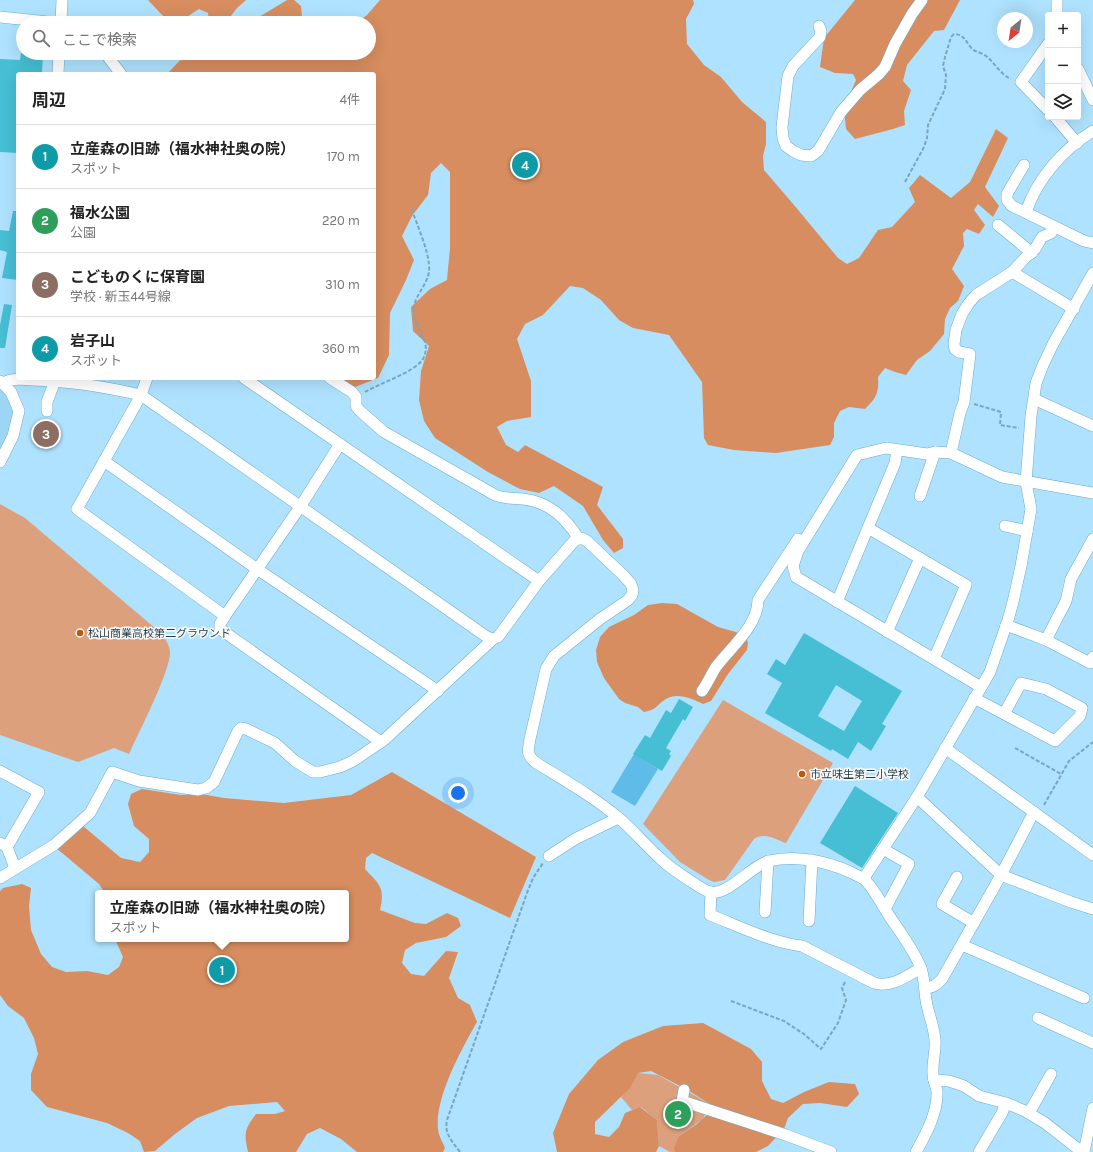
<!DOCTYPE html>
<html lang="ja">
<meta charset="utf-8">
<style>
body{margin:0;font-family:Karla,"Noto Sans JP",sans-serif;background:#f6f6f6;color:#222}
.controls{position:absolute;right:12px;top:12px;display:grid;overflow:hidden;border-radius:4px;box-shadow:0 4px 16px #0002}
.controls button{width:36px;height:36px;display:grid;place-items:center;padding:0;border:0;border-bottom:1px solid #e0e0e0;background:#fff;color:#222;font:20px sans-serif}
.compass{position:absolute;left:997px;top:12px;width:36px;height:36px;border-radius:50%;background:#fff;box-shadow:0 4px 16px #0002;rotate:210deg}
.you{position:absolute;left:458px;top:793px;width:14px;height:14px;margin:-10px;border:3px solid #fff;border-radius:50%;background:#1a73e8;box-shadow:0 0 0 6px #1a73e833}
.badge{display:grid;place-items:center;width:26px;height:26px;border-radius:50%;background:#111827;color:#fff;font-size:13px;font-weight:700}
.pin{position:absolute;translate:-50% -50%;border:2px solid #fff;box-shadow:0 1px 4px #0006}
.popup{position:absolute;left:95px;top:890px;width:254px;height:52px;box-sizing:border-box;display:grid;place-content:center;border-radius:4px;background:#fff;filter:drop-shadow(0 1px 3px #0005);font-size:13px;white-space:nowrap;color:#767676}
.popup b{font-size:15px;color:#222}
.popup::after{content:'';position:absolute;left:50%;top:100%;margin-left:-8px;border:8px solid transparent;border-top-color:#fff}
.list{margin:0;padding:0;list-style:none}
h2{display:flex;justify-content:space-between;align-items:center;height:52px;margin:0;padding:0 16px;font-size:17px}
h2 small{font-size:13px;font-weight:400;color:#767676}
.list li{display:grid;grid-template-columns:26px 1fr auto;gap:12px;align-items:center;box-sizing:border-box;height:64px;padding:0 16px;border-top:1px solid #e0e0e0}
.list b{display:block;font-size:15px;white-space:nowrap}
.list p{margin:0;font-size:13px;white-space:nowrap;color:#767676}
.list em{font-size:13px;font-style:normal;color:#767676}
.icon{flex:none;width:22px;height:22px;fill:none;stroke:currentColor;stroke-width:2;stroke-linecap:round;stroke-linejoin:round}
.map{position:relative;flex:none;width:1093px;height:1152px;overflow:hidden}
.search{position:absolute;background:#fff;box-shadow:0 4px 16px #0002;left:16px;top:16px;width:360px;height:44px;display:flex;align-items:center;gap:10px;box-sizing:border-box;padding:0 14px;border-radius:22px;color:#767676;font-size:15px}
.panel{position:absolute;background:#fff;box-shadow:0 4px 16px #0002;left:16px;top:72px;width:360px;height:308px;border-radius:4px}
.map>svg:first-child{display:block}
.built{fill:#9cd6f4}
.green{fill:#dca07c}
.forest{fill:#d78d5f}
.water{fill:#5fbbe8}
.building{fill:#46bed4;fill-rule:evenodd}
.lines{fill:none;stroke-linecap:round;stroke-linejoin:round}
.street-casing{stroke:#6cacce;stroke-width:12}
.path{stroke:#7ba5bc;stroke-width:2;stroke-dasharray:4 2;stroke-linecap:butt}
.street{stroke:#fff;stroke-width:11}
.poi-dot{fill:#b95b0a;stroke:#fbfbfb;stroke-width:1.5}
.labels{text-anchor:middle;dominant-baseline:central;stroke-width:3;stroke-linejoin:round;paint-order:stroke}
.poi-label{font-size:11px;fill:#1f3a48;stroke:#fbfbfb;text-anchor:start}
</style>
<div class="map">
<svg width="1093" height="1152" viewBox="0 0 1093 1152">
<rect width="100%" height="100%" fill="#afe2fe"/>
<polygon class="built" points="0,389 7,396 14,412 14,422 0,451"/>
<g class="green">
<path d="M0 504 25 518 155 628C162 635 168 640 170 651 172 668 138 734 129 754L114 748 78 762 0 735Z"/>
<path d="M723 700 833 763 786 843C775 839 764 832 754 839L725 880 714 882 709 880 680 862 643 824Z"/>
<polygon points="638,1073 658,1075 710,1104 703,1119 679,1136 677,1152 670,1152 659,1146 657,1120 641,1107 632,1110 621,1097"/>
</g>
<g class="forest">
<polygon points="148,0 246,0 237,8 226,22 227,23 209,23 208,13 199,9 182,20 165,18"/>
<polygon points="287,0 294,0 301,6 302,17 299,23 249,23"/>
<path d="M380 0H693L694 4 686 19 687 44 704 65 721 77 742 102 766 122V144L763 156 764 170 794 205 838 258 847 264 859 258 878 230 892 227 915 202 909 188 920 175 951 198 970 182 996 129 1008 138 985 187 999 206 993 217 978 204 974 210 985 225 979 234 967 229 963 233 964 246 952 269 964 286 958 301 950 308 945 319 944 334 930 351 917 360 906 375 895 372 885 368 878 377C879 394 876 398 865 409L849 407 840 411 834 423V437L830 445 776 453 734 450 708 445 704 438 702 382 669 335 633 328 619 320 601 300 583 288 570 286 543 315 525 324 517 339 531 381V417L507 421 497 427 506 445 518 452 525 445 603 487 597 505 623 539V548L614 553 603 540 583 506 554 486 539 493 520 489 488 472 435 438 424 421 419 400 421 371 429 346 413 331 411 307 430 289 447 280 450 248V172L441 163 431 173 428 195 412 216 402 236 414 260 406 280 390 313 389 355 378 378 355 387 339 378H374V74H167L187 53H369V23H357L367 15Z"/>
<polygon points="855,0 960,0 944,30 934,31 907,65 903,81 911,90 904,111 905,125 893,129 855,139 846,129 844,108 856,80 853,74 835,73 820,67 824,38"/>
<path d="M662 603 677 604 718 627 736 632 747 640 748 643 747 650 728 674 711 701 703 704C691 698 675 691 663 701 654 708 657 709 644 712L638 707 625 703 619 699 604 678 597 662 596 650 600 637 609 627 634 615 648 605Z"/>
<path d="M392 772 536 857 510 918 372 853 366 858 365 869C380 885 385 887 380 910L415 923 426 924 447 913 458 918 461 926 446 937 416 943 405 950 402 963 411 974 424 976 446 951 458 952 449 978 458 998 470 1005 477 1022C462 1048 431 1104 439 1134 440 1138 443 1143 445 1148L443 1152H357L341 1139 320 1128 307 1134 296 1152H248C244 1133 244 1130 256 1114H275L285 1111 277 1102 229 1106 197 1118 175 1134 155 1151 144 1152 140 1141 128 1133 107 1123 47 1107 31 1090V1074L38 1054 34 1038 24 1018 8 1006 0 995V891L3 888 22 884 31 888 29 906 31 930 41 954 52 967 66 972 87 971 108 975 119 967 123 957 115 939H346V893H105L99 884 55 847 83 826 121 858 140 862 149 852V839L134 826 128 804 131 794 142 789 181 795 201 794 224 798 284 803 351 795Z"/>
<polygon points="703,1023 751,1049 762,1062 762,1081 771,1099 783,1103 804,1092 829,1082 855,1084 859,1094 847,1107 820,1103 803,1104 788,1118 784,1129 768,1146 756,1152 675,1152 674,1148 679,1136 697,1124 709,1113 710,1104 686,1089 651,1071 638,1073 630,1088 595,1122 595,1134 609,1137 619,1127 625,1113 640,1107 657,1120 659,1146 656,1152 557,1152 553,1133 569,1094 598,1060 623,1042 663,1026"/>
</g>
<polygon class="water" points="634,754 658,769 635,806 611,792"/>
<g class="building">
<polygon points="21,53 43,53 42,74 18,74 18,153 0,152 0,59 20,60"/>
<polygon points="13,211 18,211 18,280 2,278 7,252 0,250 0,230 9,231"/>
<polygon points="4,304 12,305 5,348 0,348 0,325"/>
<path d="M804 633 902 691 882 724 886 726 871 751 858 742 848 759 832 749 831 751 765 713 782 683 767 674 776 659 785 665ZM836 685 862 701 844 731 818 716Z"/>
<polygon points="679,699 693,707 685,721 683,719 666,748 671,751 669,754 671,756 662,771 633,754 645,735 650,738 666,710 671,713"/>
<polygon points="855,786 898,813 862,868 820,843"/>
</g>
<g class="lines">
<g class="street-casing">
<g id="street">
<polyline points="1057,15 1057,0"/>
<polyline points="0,17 57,23"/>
<polyline points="61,23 62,0"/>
<polyline points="819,26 821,31 820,37 793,66 788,76 782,127 783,138 786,146 793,151 801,155 811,156 818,151 841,112 860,90 879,74 885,67 895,44 912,14 922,0"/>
<polyline points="1048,44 1021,82 1048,110"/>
<polyline points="105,53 121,74"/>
<polyline points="1078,69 1093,100"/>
<polyline points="58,74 59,53"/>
<polyline points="1055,117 1077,143"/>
<polyline points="1024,165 1007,194 1007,200 1012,206 1084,241 1093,243"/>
<path d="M1026 212C1037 179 1063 149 1093 131"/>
<polyline points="998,225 1032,253"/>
<polyline points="1012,272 1074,309"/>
<polyline points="147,378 141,395 104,461 257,569 438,691"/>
<polyline points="244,378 539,581"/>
<path d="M330 378 352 392 356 397V406L360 411 384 432 495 495C505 499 513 498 523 499 549 502 565 517 579 539"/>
<polyline points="0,381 11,392 19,411 13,436 0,462"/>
<path d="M3 383C12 378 23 379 33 380 70 381 106 387 141 395L487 637 493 639"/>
<polyline points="1034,399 1093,426"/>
<polyline points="47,411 47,402 56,378"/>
<polyline points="340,444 300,507 225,616 220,624 220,629 381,742"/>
<polyline points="951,453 960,413 964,402 970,354 959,352 955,349 954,344 956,330 962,314 969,303 976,295 1012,272 1025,258 1035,249 1042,237 1051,233 1055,227"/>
<polyline points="104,461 77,509 225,616"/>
<polyline points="920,496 935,452"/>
<polyline points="1005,526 1027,531"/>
<polyline points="868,528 966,585 934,659"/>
<polyline points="837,602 895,463 897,450"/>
<polyline points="1006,625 1046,640 1090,663 1093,657"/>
<polyline points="887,632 920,558"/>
<polyline points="1046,640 1066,601 1071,579 1093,539"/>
<polyline points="981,687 796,577 793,566 798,551 857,455 886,448 927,454 935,452 951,453 1002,477 1093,493"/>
<path d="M702 691C707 684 711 675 716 667 730 648 758 626 758 600L798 539"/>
<polyline points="974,698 1055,741 1080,716 1082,708 1046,689 1021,683 1004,714"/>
<polyline points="945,748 1093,855"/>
<polyline points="0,771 39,792 7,847"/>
<polyline points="917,797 1001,875 1071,902 1093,909"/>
<polyline points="0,843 7,847 15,868"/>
<polyline points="883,849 909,864 885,909"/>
<polyline points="549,856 575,839 618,818"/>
<polyline points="957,877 942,904 974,923"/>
<path d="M0 878 54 845 90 813 112 772 139 781 198 790 206 788 214 782 238 731 241 728 246 729 275 743 295 761 313 772H320L340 767 353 761 384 740 493 639 498 637 539 581 575 540 581 538 587 541 623 575 631 584 633 590 632 595 628 600 600 619 554 656 546 669 530 739C528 750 526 754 535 762 564 780 594 797 620 819 635 832 647 847 662 860 671 869 682 875 692 882 697 885 702 889 707 891 725 900 751 865 769 861 800 854 835 863 862 878 869 881 883 906 888 914 899 931 912 947 920 966 925 977 924 989 926 1000 928 1013 934 1026 935 1040 936 1052 932 1063 933 1074 933 1080 936 1085 937 1091 938 1112 926 1134 916 1152"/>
<polyline points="864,878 917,797 990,672 1008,620 1013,602 1021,566 1031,509 1026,482 1031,416 1036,383 1043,365 1053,344 1093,273"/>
<path d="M711 892 710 915C739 926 770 942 802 946L874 983C892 988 906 976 921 968"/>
<polyline points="765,912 768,861"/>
<polyline points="809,921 812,860"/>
<polyline points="962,945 1084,998"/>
<path d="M925 988C933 988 937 984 942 979L1001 875 1034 812"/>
<polyline points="1038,1018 1093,1043"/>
<polyline points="934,1080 949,1081 964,1086 979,1096 1006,1103 1025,1111 1045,1123 1082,1152"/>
<polyline points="684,1090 682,1101 786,1135 831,1152"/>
<polyline points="1029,1113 1051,1074"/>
<polyline points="979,1152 1002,1113 1006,1103"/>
<polyline points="1084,1152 1093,1108"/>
</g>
</g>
<g class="path">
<path d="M905 182 924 147 927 138 928 125 945 89 946 75 943 66 945 57 951 37 954 34C964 34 966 42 972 49 976 52 982 53 986 56 995 63 1000 74 1011 79"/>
<path d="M365 392C380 383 415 372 423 359 432 342 417 331 414 316 410 299 428 286 429 271 431 255 416 223 411 207"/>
<polyline points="974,404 1001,412 1000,425 1019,428"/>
<polyline points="1015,748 1061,774"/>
<polyline points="1044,805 1069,761 1093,742"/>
<polyline points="731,1001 784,1021 804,1034 821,1049 838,1023 846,1000 842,988 846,980"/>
<path d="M460 1152C452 1141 444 1134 447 1120L527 893 533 878 543 863"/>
</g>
<use href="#street" class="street"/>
</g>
<g class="poi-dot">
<circle cx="80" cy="633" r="4"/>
<circle cx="802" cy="774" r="4"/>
</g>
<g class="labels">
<g class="poi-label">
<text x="88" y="633">松山商業高校第二グラウンド</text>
<text x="810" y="774">市立味生第二小学校</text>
</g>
</g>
</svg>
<div class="controls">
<button>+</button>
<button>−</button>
<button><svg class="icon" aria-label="layers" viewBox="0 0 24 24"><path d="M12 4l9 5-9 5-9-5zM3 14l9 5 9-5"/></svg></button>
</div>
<svg class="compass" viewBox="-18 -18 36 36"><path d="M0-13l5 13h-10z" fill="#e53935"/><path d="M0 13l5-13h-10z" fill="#767676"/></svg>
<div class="you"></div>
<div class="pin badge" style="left:222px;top:970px;background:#0f9aa8">1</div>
<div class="popup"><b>立産森の旧跡（福水神社奥の院）</b>スポット</div>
<div class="pin badge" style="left:678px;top:1114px;background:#2e9e5b">2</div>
<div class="pin badge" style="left:46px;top:434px;background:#8d6e63">3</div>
<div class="pin badge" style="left:525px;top:165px;background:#0f9aa8">4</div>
<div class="search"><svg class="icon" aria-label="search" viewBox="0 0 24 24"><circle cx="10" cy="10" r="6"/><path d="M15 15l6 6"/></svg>ここで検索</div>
<section class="panel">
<h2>周辺<small>4件</small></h2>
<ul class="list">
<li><span class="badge" style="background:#0f9aa8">1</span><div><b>立産森の旧跡（福水神社奥の院）</b><p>スポット</p></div><em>170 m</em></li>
<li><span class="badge" style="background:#2e9e5b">2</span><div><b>福水公園</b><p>公園</p></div><em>220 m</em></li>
<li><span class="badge" style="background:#8d6e63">3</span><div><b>こどものくに保育園</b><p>学校 · 新玉44号線</p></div><em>310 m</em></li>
<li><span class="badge" style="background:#0f9aa8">4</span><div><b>岩子山</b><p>スポット</p></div><em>360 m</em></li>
</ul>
</section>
</div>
